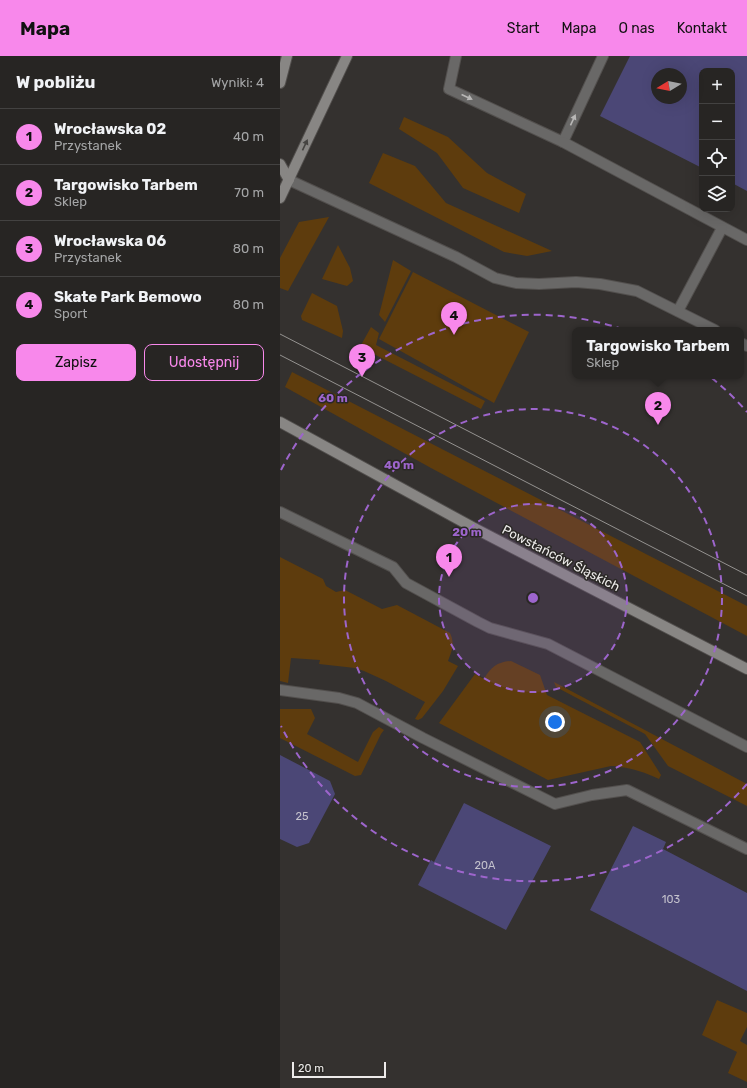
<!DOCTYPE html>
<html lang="pl">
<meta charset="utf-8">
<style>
body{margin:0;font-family:Rubik,sans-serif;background:#333130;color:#f1f3f6}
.controls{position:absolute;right:12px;top:12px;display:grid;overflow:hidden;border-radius:8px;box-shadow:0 4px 16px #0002}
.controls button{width:36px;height:36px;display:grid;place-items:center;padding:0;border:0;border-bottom:1px solid #434241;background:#272523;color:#f1f3f6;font:20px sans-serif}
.compass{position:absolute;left:371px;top:12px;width:36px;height:36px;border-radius:50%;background:#272523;box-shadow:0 4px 16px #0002;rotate:260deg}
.scale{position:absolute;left:12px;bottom:10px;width:94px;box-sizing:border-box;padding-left:4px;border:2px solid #edebea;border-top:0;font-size:11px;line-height:14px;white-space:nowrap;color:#edebea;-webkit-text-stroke:3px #2a2825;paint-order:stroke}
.you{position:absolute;left:275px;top:666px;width:14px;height:14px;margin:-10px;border:3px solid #fff;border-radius:50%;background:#1a73e8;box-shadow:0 0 0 6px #1a73e833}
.badge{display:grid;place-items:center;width:26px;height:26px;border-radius:50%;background:#f888eb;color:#111;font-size:13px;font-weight:700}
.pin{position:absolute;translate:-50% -33px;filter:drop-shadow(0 1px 2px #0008)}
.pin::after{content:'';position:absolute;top:21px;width:14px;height:12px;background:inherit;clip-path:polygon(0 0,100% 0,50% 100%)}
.popup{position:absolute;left:292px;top:271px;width:172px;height:52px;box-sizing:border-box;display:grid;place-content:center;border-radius:8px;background:#272523;filter:drop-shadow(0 1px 3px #0005);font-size:13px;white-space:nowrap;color:#a4a5a6}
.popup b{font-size:15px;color:#f1f3f6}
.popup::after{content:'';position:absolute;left:50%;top:100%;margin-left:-8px;border:8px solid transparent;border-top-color:#272523}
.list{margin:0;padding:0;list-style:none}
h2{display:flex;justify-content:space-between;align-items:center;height:52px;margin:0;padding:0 16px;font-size:17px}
h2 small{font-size:13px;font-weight:400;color:#a4a5a6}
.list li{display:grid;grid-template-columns:26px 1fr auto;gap:12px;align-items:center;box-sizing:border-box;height:56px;padding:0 16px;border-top:1px solid #434241}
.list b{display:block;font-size:15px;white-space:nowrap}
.list p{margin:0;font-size:13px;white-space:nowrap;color:#a4a5a6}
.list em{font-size:13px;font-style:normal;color:#a4a5a6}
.actions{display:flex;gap:8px;padding:12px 16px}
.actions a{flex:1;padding:9px 0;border:1px solid #f888eb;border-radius:8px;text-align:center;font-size:14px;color:#f888eb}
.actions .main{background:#f888eb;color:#111}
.icon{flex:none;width:22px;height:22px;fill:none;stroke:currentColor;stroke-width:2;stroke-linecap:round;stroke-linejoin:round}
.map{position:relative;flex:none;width:467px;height:1032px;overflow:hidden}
header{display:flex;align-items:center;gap:24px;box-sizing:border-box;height:56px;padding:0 20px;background:#f888eb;color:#111}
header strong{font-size:19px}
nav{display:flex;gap:22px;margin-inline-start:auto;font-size:14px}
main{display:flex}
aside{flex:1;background:#272523}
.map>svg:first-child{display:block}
.green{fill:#5e3c0d}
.building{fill:#4b4776;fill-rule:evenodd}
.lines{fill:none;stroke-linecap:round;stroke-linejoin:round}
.lane-casing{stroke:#524f4d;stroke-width:12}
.street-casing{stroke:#524f4d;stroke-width:12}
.secondary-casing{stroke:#524f4d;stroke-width:12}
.lane{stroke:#696867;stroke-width:10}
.street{stroke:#696867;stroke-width:10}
.secondary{stroke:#888684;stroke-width:10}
.tram{stroke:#949290;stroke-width:1}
.oneway{fill:#b8b7b6}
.oneway2{fill:#464442}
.ring{fill:none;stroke:#9d65cc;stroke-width:2;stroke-dasharray:7 5}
.labels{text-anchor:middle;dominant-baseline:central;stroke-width:3;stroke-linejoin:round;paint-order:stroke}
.number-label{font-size:11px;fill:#c4c2cd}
.street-label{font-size:13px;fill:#edebea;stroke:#2a2825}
.centre{fill:#9d65cc;stroke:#2a2825;stroke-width:2}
.ring-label{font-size:12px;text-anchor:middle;font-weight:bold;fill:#9d65cc;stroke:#2a2825;stroke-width:3;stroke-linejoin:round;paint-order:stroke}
</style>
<header>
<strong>Mapa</strong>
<nav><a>Start</a><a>Mapa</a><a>O nas</a><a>Kontakt</a></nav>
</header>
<main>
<aside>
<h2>W pobliżu<small>Wyniki: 4</small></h2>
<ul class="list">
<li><span class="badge">1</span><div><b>Wrocławska 02</b><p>Przystanek</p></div><em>40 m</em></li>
<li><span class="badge">2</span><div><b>Targowisko Tarbem</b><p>Sklep</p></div><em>70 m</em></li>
<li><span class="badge">3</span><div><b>Wrocławska 06</b><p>Przystanek</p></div><em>80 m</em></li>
<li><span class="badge">4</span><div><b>Skate Park Bemowo</b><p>Sport</p></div><em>80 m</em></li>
</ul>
<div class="actions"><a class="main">Zapisz</a><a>Udostępnij</a></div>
</aside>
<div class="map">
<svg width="467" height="1032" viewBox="0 0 467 1032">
<rect width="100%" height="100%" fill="#34312f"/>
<g class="green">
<polygon points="124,61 168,81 207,117 246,138 239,157 183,132 157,97 119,73"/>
<polygon points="103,97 135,110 166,147 272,195 247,200 224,196 89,127"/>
<polygon points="49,161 8,235 0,232 0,202 19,166"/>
<polygon points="58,189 70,212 73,225 67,230 42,223"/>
<polygon points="113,204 131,215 105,266 99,259"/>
<polygon points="133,216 249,276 214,347 99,283"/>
<polygon points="32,237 57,250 63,275 62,282 22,264 21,260"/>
<polygon points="91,271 99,277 96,289 205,345 201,353 80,291"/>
<polygon points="12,316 467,550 467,580 151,412 5,331"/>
<path d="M0 501 43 523 46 530 56 536 65 534 102 553 117 549 170 577C175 587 172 595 168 605L178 610 163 635 142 662 138 664 135 663 145 646 106 625 84 615 75 612 39 608 40 604 11 602 8 627 0 625Z"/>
<path d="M231 605 260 619 267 639 360 686 381 719 379 723C366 717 353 712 339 711L338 710H331L268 724 159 667 195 618 204 623C211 611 217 606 231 605Z"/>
<polygon points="274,626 467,728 467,750 388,710 365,678 276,631"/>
<polygon points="0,653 31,653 35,662 27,678 78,706 93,676 99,671 104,674 101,678 81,719 75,720 0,682"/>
<polygon points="437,944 467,957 467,971 460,985 467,989 467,1026 448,1017 457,996 422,979"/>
</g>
<g class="building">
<path d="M350 0H467V135L452 127V15H422V112L320 60ZM377 18H401V42H377Z"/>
<polygon points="0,699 50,725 55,738 29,787 17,791 0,783"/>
<polygon points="184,747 271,790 226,874 138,829 151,804 154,806"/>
<polygon points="353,770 386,786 383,793 467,837 467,935 310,854"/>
</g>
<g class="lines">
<g class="lane-casing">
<g id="lane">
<polyline points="176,0 169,33 283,86 323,0"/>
<polyline points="283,86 467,184"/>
<polyline points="398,255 442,172"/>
<polyline points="0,456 113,511 126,527 198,566 210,572 268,588 467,691"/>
<polyline points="0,634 59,642 77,647 143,682 275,748 312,739 347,734 467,793"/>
</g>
</g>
<g class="street-casing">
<g id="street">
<polyline points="9,124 176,201 215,222 236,227 259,228 296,226 320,228 357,235 435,274"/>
<polyline points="461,287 467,290"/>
</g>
</g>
<g class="secondary-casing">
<g id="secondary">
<polyline points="0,27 7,0"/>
<polyline points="0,108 9,124"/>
<polyline points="0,142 67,0"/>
<polyline points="0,366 196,473 467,613"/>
</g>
</g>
<use href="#lane" class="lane"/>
<use href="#street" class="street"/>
<use href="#secondary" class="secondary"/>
<g class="tram">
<polyline points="0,278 467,519"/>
<polyline points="0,299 467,540"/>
</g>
</g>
<defs><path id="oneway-solid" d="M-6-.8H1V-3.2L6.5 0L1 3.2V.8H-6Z"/></defs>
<g class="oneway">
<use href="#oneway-solid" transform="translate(187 41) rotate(25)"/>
<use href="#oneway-solid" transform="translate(293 64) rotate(-65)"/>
</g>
<use class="oneway2" href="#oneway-solid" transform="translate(25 89) rotate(-65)"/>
<circle cx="253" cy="542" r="94" fill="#9d65cc" fill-opacity=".12"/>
<g class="ring">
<circle cx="253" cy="542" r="94"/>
<circle cx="253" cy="542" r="189"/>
<path d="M467 728A283 283 0 0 1 1 670M1 414A283 283 0 0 1 467 356"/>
</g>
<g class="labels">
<g class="number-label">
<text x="22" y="760">25</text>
<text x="205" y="809">20A</text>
<text x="391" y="843">103</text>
</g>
<g class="street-label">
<text transform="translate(281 502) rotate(27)">Powstańców Śląskich</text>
</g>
</g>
<circle cx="253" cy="542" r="6" class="centre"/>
<g class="ring-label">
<text x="53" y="346">60 m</text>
<text x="119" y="413">40 m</text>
<text x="187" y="480">20 m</text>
</g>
</svg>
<div class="controls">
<button>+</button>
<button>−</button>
<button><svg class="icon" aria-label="locate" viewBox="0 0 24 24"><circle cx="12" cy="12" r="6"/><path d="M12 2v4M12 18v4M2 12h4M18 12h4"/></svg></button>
<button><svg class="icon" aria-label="layers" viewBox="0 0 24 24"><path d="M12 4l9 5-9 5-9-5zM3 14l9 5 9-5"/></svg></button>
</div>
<svg class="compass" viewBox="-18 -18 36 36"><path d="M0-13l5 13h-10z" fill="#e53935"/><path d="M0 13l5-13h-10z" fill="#a4a5a6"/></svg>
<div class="scale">20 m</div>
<div class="you"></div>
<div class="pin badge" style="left:169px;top:521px">1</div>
<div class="pin badge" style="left:378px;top:369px">2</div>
<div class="popup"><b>Targowisko Tarbem</b>Sklep</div>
<div class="pin badge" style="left:82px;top:321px">3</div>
<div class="pin badge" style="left:174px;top:279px">4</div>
</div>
</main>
